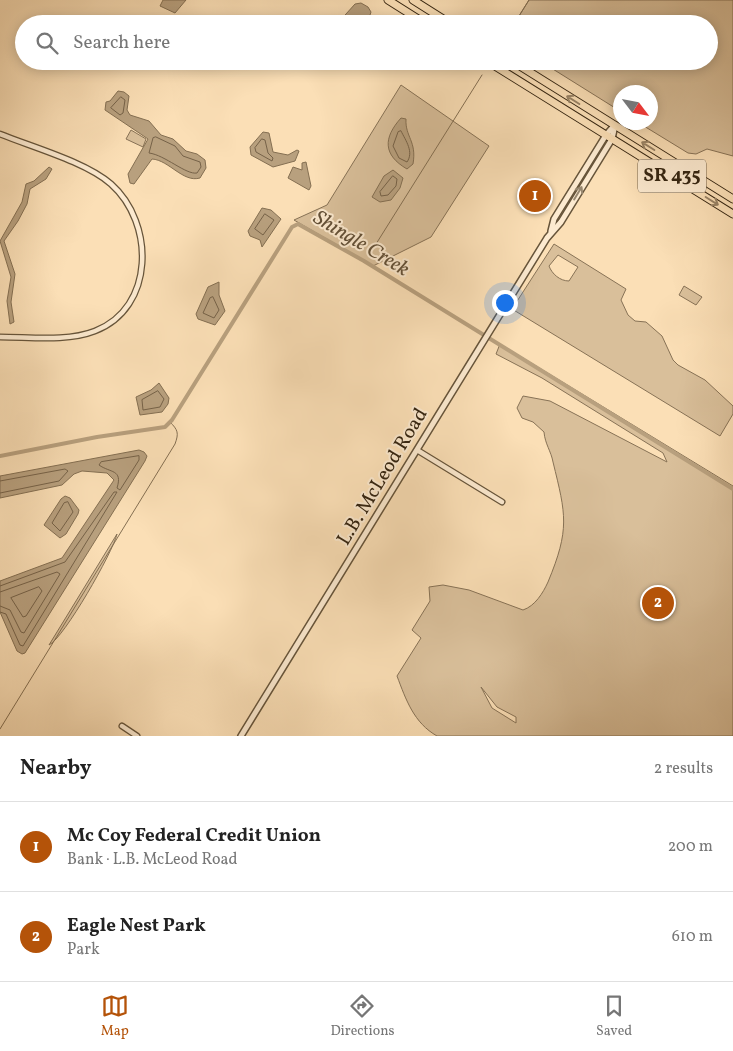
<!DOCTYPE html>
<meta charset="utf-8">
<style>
body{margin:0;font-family:Vollkorn,serif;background:#f6f6f6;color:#222}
.compass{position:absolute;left:613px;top:85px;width:45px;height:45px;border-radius:50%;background:#fff;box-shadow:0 2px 12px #0003;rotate:122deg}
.you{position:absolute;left:504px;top:302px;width:18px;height:18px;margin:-12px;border:4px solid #fff;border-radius:50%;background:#1a73e8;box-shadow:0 0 0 8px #1a73e833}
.badge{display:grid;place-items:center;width:32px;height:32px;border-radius:50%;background:#b45309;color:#fff;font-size:16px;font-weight:700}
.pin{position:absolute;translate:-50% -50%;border:2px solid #fff;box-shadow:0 1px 5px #0006}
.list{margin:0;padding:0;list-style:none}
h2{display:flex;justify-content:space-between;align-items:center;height:65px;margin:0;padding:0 20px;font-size:21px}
h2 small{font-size:16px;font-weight:400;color:#767676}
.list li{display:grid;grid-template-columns:32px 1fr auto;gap:15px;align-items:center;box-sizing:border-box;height:90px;padding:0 20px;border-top:1px solid #e0e0e0}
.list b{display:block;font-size:19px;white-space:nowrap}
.list p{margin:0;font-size:16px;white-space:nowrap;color:#767676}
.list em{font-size:16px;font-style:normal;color:#767676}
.icon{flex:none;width:28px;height:28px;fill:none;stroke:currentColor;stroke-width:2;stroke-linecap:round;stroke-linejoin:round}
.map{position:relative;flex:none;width:733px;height:736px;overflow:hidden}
.search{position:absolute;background:#fff;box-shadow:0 2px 12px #0003;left:15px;right:15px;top:15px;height:55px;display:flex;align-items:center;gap:12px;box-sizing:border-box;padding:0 18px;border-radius:28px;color:#767676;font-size:19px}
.sheet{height:245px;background:#fff}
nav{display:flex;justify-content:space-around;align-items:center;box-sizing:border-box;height:70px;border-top:1px solid #e0e0e0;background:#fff;font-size:14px;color:#767676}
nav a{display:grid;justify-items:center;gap:2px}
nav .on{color:#b45309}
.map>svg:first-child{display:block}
.green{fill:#d9bf9a;stroke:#877256;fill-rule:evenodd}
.water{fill:#b8a07e;stroke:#846f52}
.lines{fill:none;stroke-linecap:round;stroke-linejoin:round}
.shore{stroke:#766248;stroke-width:1}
.stream{stroke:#846f52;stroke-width:1}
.canal{stroke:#b8a07e;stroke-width:4}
.minor-casing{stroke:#66543a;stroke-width:7}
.tertiary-casing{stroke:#66543a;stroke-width:8}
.primary-casing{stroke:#352511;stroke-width:9}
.minor{stroke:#fcead0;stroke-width:4.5}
.tertiary{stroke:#fcead0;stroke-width:5}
.primary{stroke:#fbdfb6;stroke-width:7}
.oneway{stroke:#988264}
.oneway2{stroke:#988870}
.labels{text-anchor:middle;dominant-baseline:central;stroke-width:4;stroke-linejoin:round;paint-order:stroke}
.shield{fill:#fcead0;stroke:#71604a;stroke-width:1}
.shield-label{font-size:19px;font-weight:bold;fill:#352511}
.street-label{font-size:20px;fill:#352511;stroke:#fcead0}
.water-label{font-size:21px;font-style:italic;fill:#635037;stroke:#fcead0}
</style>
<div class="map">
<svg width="733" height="736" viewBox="0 0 733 736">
<rect width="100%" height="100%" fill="#fbdfb6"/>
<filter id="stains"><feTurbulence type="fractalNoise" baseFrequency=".004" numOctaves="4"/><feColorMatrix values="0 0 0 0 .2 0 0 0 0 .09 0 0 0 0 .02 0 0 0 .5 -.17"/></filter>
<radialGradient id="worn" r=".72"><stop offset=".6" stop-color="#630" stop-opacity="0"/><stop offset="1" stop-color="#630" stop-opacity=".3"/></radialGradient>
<g class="green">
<polygon points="529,0 733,0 733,156 707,149 696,154 688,153 639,123 650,122 650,92 620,92 620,111 540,61 709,61 709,24 514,24"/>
<polygon points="401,85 489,146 431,237 373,266 294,220 327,205"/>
<polygon points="131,130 146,139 143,147 126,139"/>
<path d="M554 244 626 289 621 300 628 315 635 321 646 322 662 336 673 360 678 365 705 380 733 406V414L720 436 512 309ZM558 255 578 267 569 281C560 281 552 274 549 266Z"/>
<polygon points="684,286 702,297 696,305 679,295"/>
<path d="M500 344 733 486V736H437C414 723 406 700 397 676L421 638 412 630 430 601 429 587 443 585 469 590 523 610C535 606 543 593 548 582 570 529 566 515 553 462 551 451 545 444 544 432L533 422 522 418 517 408 523 396 550 401 667 462 663 453 542 378 496 354ZM481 687 497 707 516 717V723L492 708Z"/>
<path d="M117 534C113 552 64 638 49 645Z"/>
</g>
<g class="water">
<polygon points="163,0 186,0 175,13 160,6"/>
<polygon points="361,3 368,7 371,12 367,24 337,24 355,4"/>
<path d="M118 91 124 92 129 96 127 110 130 115 149 121 161 135 173 139 186 151 197 154 205 160 206 168 200 178C183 183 169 160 152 159L134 184 130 183 128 174 148 139 105 110 106 102 110 101Z"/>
<path d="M401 118 406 119C405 137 417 141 413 164L407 169C383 155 383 138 401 118Z"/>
<polygon points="263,132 269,133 273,152 288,155 297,150 299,151 295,161 273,167 251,155 250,147"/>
<polygon points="306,162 311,186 309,190 288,178 293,167 302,170 302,163"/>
<polygon points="49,167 52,169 46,179 30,189 27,204 18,221 4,241 15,274 11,302 14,322 10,324 7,301 11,277 0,241 22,202 26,184 34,181"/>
<polygon points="393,170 403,178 400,188 391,200 380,202 372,197 384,176"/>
<polygon points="262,208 271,210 281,219 262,247 260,240 250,236 248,231"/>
<polygon points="219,282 219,295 225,311 215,325 198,319 196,314 208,287"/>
<polygon points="159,383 169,398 168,404 162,412 140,415 136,397 151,390"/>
<polygon points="139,450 144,452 147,456 145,461 25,653 22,654 17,651 0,612 0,581 62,558 114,480 107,473 82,471 74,474 62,485 0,498 0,476"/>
<polygon points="65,496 70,498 79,510 78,514 66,534 60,538 44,525 61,499"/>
</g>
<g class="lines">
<g class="shore">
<polygon points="121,97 125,100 123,113 120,115 111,108"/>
<path d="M401 131C406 141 414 152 407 162L399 158 393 146 398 132Z"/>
<path d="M156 137 175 146 183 156 200 162 201 167 197 173C186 175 165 155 149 153L153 138Z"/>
<polygon points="262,139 265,140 268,153 273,158 272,161 256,152 255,148"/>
<polygon points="393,176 397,179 396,186 388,195 381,196 380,192"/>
<polygon points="265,214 274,220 263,235 255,229"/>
<polygon points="213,297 219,310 214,318 203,313 210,298"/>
<polygon points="158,391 164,399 160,407 143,410 142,400"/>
<path d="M139 456V460L120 490 117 488C123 469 110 473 99 465L101 462Z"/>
<polyline points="0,481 65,469 68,471 59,481 0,493"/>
<polygon points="68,502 73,512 60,531 52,523 64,503"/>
<polyline points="0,586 65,562 114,492 117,492 23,646 20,645 6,614 0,612"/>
<polygon points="39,587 42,591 26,616 23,617 11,598"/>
<polyline points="0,592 57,572 60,574 24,633 21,632 10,610 0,606"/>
</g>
<g class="stream">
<polyline points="514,24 529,0"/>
<polyline points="371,252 482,75"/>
<path d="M0 729 175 444C179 433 178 430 170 422"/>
</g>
<polyline class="canal" points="0,456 97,437 165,427 172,420 292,227 298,224 364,261 733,489"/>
<g class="minor-casing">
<g id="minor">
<path d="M0 134C32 147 86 162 111 184 155 223 155 308 95 331 67 342 30 337 0 337"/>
<polyline points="417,450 502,502"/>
<polyline points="122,726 137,736"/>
</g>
</g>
<g class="tertiary-casing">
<g id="tertiary">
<polyline points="551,231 554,219 606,135 614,126"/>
<polyline points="241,736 547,238 561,222 612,139 615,125"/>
</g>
</g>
<g class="primary-casing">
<g id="primary">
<polyline points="388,0 426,24"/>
<polyline points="413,0 451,24"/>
<polyline points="487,61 733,214"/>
<polyline points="512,61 733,199"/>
</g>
</g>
<use href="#minor" class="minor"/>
<use href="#tertiary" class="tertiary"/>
<use href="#primary" class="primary"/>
</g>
<defs><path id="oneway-shaft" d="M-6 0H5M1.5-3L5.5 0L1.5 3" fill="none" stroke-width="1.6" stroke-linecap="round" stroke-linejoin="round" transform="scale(1.25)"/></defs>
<g class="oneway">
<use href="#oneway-shaft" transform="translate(573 100) rotate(-148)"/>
<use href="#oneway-shaft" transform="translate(648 146) rotate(-148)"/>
<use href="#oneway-shaft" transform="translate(712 201) rotate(32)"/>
</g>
<use class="oneway2" href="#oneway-shaft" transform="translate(578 193) rotate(-59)"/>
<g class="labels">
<rect class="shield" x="638" y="159.5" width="68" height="33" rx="4"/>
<g class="shield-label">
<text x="672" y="176">SR 435</text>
</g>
<g class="street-label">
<text transform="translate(383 477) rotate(-59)">L.B. McLeod Road</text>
</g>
<g class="water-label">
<text transform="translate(361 244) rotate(31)">Shingle Creek</text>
</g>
</g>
<rect width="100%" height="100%" filter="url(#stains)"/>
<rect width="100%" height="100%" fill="url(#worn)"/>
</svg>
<svg class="compass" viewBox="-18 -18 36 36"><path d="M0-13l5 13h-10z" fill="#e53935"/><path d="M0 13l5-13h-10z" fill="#767676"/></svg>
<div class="you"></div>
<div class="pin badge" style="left:535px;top:196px">1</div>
<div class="pin badge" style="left:658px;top:603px">2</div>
<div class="search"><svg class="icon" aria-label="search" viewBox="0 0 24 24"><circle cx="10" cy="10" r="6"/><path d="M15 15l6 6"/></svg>Search here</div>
</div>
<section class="sheet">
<h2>Nearby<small>2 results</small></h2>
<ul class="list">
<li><span class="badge">1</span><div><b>Mc Coy Federal Credit Union</b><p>Bank · L.B. McLeod Road</p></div><em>200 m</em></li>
<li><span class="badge">2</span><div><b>Eagle Nest Park</b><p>Park</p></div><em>610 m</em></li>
</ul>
</section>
<nav>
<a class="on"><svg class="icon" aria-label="map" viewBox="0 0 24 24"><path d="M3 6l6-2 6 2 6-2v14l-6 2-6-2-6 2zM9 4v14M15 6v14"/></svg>Map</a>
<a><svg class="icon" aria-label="directions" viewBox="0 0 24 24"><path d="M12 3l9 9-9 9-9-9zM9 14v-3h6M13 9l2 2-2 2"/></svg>Directions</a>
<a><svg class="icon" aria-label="saved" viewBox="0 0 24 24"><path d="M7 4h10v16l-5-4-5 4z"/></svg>Saved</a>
</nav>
